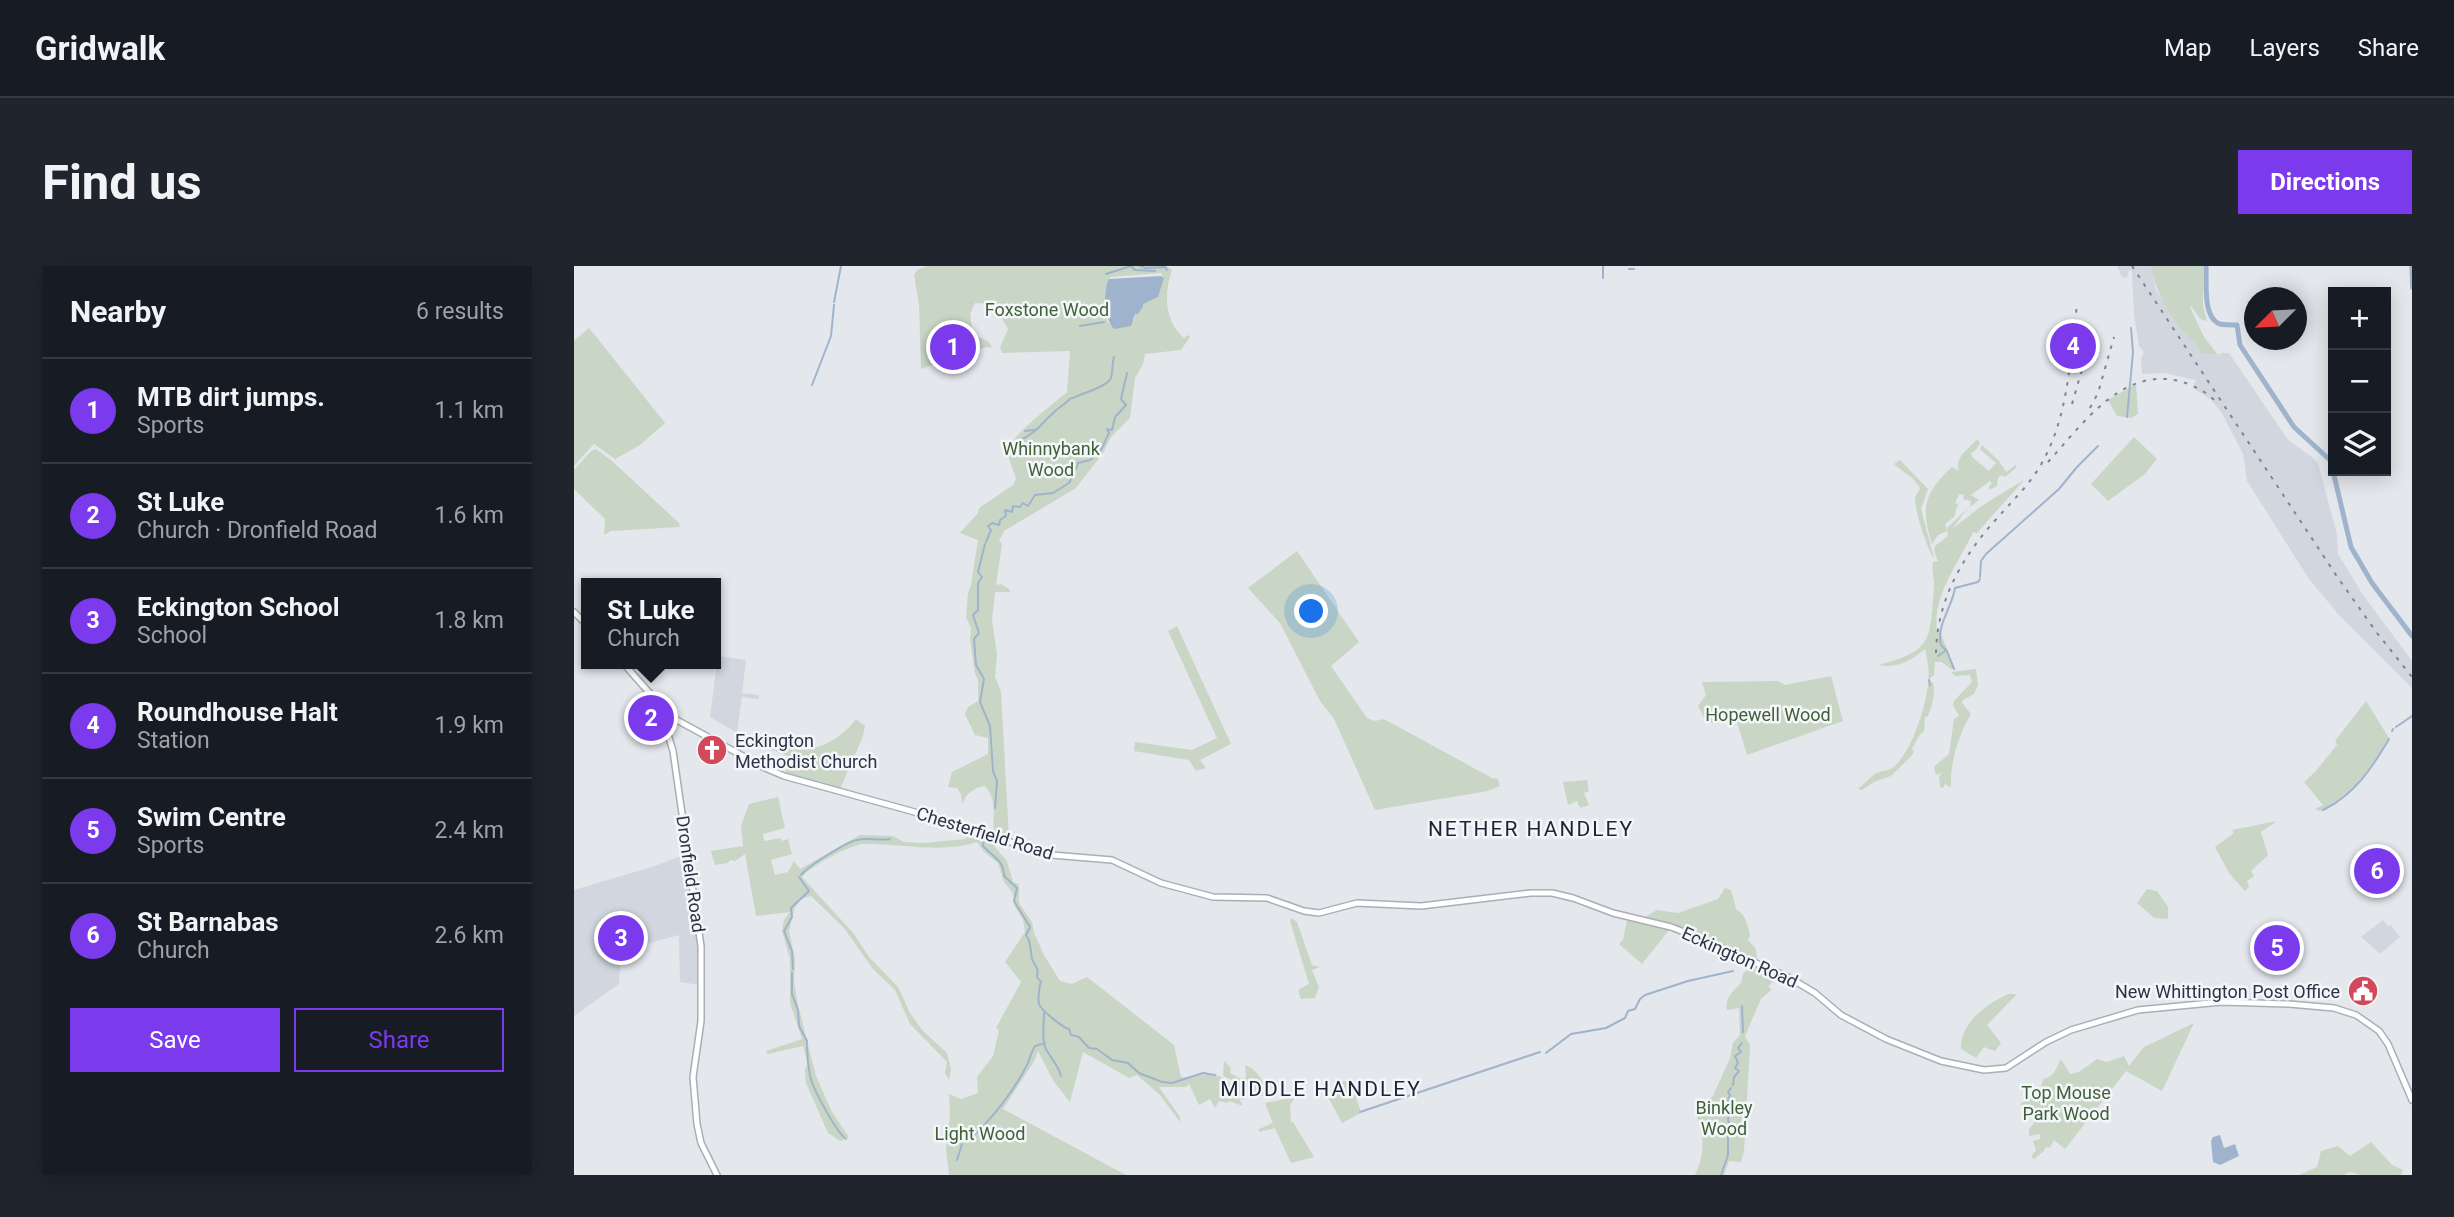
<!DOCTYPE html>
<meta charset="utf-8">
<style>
body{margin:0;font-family:Roboto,sans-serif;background:#20242c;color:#f1f3f6}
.controls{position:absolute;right:21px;top:21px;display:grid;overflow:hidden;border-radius:0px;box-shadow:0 4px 18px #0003}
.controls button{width:63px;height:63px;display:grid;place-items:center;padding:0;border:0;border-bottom:2px solid #363941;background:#171b24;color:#f1f3f6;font:35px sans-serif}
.compass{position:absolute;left:1670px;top:21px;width:63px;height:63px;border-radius:50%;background:#171b24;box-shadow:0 4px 18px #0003;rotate:246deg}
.you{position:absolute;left:738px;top:346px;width:24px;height:24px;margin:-18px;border:5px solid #fff;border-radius:50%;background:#1a73e8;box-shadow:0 0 0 10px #1a73e833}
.badge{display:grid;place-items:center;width:46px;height:46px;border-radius:50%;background:#7c3aed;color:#fff;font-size:23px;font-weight:700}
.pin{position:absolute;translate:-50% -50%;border:4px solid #fff;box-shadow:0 2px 7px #0006}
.popup{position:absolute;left:7px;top:312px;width:140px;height:91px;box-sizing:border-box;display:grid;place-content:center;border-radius:0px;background:#171b24;filter:drop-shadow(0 2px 5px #0005);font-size:23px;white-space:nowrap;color:#9ea1a6}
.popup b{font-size:26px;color:#f1f3f6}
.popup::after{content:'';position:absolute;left:50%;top:100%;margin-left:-14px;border:14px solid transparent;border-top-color:#171b24}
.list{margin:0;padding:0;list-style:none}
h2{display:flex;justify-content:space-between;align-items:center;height:91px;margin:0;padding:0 28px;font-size:30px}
h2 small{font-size:23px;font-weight:400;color:#9ea1a6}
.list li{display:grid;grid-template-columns:46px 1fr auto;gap:21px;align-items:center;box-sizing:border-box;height:105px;padding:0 28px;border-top:2px solid #363941}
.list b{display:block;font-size:26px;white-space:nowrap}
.list p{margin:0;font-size:23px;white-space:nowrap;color:#9ea1a6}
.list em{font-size:23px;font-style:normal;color:#9ea1a6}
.actions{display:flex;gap:14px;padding:21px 28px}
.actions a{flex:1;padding:16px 0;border:2px solid #7c3aed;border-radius:0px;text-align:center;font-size:24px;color:#7c3aed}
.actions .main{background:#7c3aed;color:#fff}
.icon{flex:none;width:38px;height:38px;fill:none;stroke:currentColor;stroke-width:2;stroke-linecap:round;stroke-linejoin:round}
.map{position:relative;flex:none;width:1838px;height:909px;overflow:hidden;border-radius:0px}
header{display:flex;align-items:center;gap:42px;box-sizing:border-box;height:98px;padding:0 35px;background:#171b24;border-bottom:2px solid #363941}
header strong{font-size:33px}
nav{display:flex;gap:38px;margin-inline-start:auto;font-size:24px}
.intro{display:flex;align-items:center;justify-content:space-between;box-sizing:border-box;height:168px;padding:0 42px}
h1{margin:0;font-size:49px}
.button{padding:18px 32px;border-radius:0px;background:#7c3aed;color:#fff;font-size:24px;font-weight:700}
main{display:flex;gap:42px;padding:0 42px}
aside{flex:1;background:#171b24;border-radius:0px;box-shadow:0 4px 18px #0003}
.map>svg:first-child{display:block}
.built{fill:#d2d6de}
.green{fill:#c9d6c5;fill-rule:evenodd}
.water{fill:#9fb4cc}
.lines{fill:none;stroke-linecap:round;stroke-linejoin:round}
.stream{stroke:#9fb4cc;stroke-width:2}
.canal{stroke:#9fb4cc;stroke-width:3.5}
.river{stroke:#9fb4cc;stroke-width:5}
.secondary-casing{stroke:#a9aeb7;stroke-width:8}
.secondary{stroke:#fff;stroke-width:5}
.rail{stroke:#7d8696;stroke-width:2;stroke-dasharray:3.5 7;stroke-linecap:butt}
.labels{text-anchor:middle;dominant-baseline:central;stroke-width:5;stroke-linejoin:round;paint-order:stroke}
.park-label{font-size:18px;fill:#3f6138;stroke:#f4f6f9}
.poi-label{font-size:18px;fill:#2b3445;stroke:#f4f6f9;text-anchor:start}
.street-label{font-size:18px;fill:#2b3445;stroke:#f4f6f9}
.quarter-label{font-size:21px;letter-spacing:2px;fill:#1d2536;stroke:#f4f6f9}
</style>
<header>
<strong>Gridwalk</strong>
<nav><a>Map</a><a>Layers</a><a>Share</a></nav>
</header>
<div class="intro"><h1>Find us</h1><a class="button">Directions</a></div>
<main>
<aside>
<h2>Nearby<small>6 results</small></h2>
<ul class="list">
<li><span class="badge">1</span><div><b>MTB dirt jumps.</b><p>Sports</p></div><em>1.1 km</em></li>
<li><span class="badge">2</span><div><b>St Luke</b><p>Church · Dronfield Road</p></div><em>1.6 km</em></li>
<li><span class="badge">3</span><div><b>Eckington School</b><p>School</p></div><em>1.8 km</em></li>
<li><span class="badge">4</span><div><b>Roundhouse Halt</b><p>Station</p></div><em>1.9 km</em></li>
<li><span class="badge">5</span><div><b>Swim Centre</b><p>Sports</p></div><em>2.4 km</em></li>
<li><span class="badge">6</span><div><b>St Barnabas</b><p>Church</p></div><em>2.6 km</em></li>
</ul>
<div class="actions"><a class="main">Save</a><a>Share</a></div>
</aside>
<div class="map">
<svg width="1838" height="909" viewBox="0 0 1838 909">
<rect width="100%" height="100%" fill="#e4e7ec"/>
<g class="built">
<polygon points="1543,0 1576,0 1582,24 1614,70 1642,90 1648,87 1655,87 1714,174 1738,191 1744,197 1763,269 1764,288 1789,329 1838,395 1838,422 1765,349 1735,313 1673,215 1669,188 1648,147 1636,133 1619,122 1622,114 1591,107 1568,108 1567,93 1570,86 1565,80 1560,49 1558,6 1555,3 1553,12 1548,11"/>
<polygon points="144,390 172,394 168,427 185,429 185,433 168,431 163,467 136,451"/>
<polygon points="112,588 123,665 126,719 106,716 105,669 47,685 45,718 0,750 0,624 81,600"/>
<polygon points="1809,654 1814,661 1817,659 1826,671 1806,688 1787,671"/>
</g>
<g class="green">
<path d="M354 0H592L598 4C590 27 590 55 610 72L614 69 616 71 607 84 571 88 569 98 561 112 556 152 537 171 529 187 502 222 430 265 425 275 428 278 422 319 427 318 435 323 436 326H421L418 354 423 388 421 411 427 426 428 443 435 572 420 567C418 550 424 535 411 520 399 522 393 527 388 538L387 528 383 522 374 521 378 506 414 488V472L401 469 391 448 394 441 404 435V414L401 408 396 373 397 362 392 351 394 327 397 319 404 274 386 267 404 247 405 242 439 219 442 213C440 204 434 194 434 186 434 171 481 137 493 126L496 85 428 87 426 81 434 63 422 43 416 38 401 37 396 48 399 68 415 76 418 82 412 81 347 103 345 38 340 9 343 4ZM587 7 590 12 579 31 569 38V41L564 48H561L560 54 534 57 531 25 536 11Z"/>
<path d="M1576 0H1629V40L1633 55 1626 53 1617 40 1616 41 1630 71 1644 89 1627 87C1622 76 1616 73 1609 65 1593 46 1582 24 1576 0Z"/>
<polygon points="15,62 91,157 66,179 41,193 20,178 0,200 0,75"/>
<polygon points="1562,118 1564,148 1557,152 1543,150 1534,134"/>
<polygon points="1560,171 1583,193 1571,208 1534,235 1517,218"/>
<path d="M1403 173 1406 177 1401 185 1397 187 1398 191 1415 205 1422 197 1406 183 1408 179 1425 195 1432 206 1442 199V202L1431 211 1427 209 1424 212 1423 220 1415 224V220L1418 218 1416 215 1397 229 1405 234 1396 241 1397 235 1389 233 1390 229 1385 228 1381 237 1384 238 1380 251 1371 258 1373 265 1364 269 1358 278C1347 242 1349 228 1378 201L1385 205C1380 191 1394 184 1403 173Z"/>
<polygon points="22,183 38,195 105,257 106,261 37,265 30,269 31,253 0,223 0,204 17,185"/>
<path d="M1326 194 1354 223 1347 243 1360 292C1353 283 1341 246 1341 232 1341 232 1346 223 1346 222 1339 210 1330 207 1320 198Z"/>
<path d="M1450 214 1403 267 1399 266C1385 297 1358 329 1363 365L1367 368 1381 403H1377L1368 396H1361L1360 409 1354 414C1356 405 1353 392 1351 383 1338 394 1323 403 1305 399 1360 384 1355 374 1360 323 1361 314 1357 305 1359 296L1364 295 1360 285 1361 280 1374 270 1373 262 1394 242 1378 263 1409 239Z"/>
<polygon points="723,285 785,376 757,400 793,452 801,455 810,453 918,512 924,513 926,520 914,525 801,544 760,453 746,435 706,357 674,322"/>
<polygon points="603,360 657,478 626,494 632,502 622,505 615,494 560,485 561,476 618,484 643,472 594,365"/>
<path d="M1402 403 1404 419 1400 428 1389 434 1388 437 1397 448C1385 468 1376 496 1377 521L1373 520 1372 517 1369 522 1366 521 1365 510 1368 507 1362 509 1360 501 1375 488 1380 453 1385 450 1379 439 1380 435 1398 416 1396 409 1381 410 1377 406Z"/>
<polygon points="1257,410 1269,455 1173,489 1162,453 1141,458 1132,455 1124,440 1132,429 1128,416 1204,415 1211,419"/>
<path d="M1359 416C1362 429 1358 439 1354 450L1351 451 1350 466 1346 468 1338 483 1340 486 1338 489 1317 510 1300 516 1288 524 1284 523C1290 519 1295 512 1301 508 1307 504 1315 506 1321 500 1338 484 1352 441 1354 418Z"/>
<path d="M1792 435 1815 472C1794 506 1780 525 1746 545L1741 543 1749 539 1730 516 1741 506 1763 479 1761 475Z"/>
<path d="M282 453 291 460 289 470 266 523 211 508 216 491 189 480C199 478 207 482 217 483 242 487 267 473 282 453Z"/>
<polygon points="1013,514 1015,525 1010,527 1015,539 1006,542 1003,535 994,539 989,516"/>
<path d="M204 531 211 562 189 568 190 575 207 572 208 575 214 573 218 588 197 594 201 609 214 606 220 595 226 603 286 569 319 570 330 576 350 577 391 573 398 566 427 575 420 580 433 595 439 616 445 618V637L458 656 460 667 470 689 486 715 498 718 513 711 600 779 607 811C616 812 618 810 628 809 652 805 660 821 669 840L655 835 654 837 645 835 641 842 636 833 625 839 615 818 612 821H585L606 851V856L586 829 563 809 555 812 509 786 496 836 480 816 464 785 461 794 429 843 552 909H375L372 883 376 849 375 828 387 833 404 827 403 811 419 790 425 764 422 762 447 716 431 696 451 666 449 654 440 639 439 627 430 616 424 597 410 586 403 576C367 588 326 577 288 578 273 581 238 599 228 611L280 668 295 691 324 721 336 747 349 765 373 787 377 803 375 814 371 807 373 796 336 758 321 724 299 703 270 662 237 630 227 633 221 641 215 665 221 693 220 716 224 739 242 810 258 846 275 871 266 875 254 867 232 817 231 804 234 797 229 780 194 788 192 785 228 773 216 737V693L208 665 210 654 216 646 182 650 171 588 161 595 156 594 154 597 141 599 137 585 169 580 167 560 175 538Z"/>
<polygon points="1703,555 1687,566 1694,589 1677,605 1680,610 1673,615 1675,621 1671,625 1655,607 1641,581 1660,567 1658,564"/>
<path d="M1151 622 1157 624 1162 643C1172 649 1173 658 1176 669L1174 674 1182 683 1183 694 1096 657 1068 653 1083 644 1104 647 1144 633Z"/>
<polygon points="1573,623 1583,625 1594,641 1594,653 1580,652 1563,637"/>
<polygon points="717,652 723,656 738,699 746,701 738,704 745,721 741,732 727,733 724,724 735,718 716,655"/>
<polygon points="1053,654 1095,664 1068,698 1045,678 1049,674"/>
<path d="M1169 694 1204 709 1194 721 1198 723 1187 733 1171 770 1176 779 1170 885 1167 896 1155 895 1150 909H1121C1131 889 1131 869 1122 848L1139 830 1156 792 1159 777 1166 769 1165 742 1153 744C1151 730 1159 726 1167 717L1169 708 1173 704Z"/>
<path d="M1435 728H1443L1413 759 1427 777 1421 785 1410 781 1402 792 1387 783C1386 757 1413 737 1435 728Z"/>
<path d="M1620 757 1588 825 1552 805 1491 883 1480 874 1476 882 1472 881 1470 885 1460 893 1457 891 1462 884 1459 875 1466 873V868L1455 870V863L1465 851 1446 838 1466 826 1469 813C1482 810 1481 803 1487 793L1496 808 1505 806 1523 793 1533 796 1550 790 1555 800 1570 781Z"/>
<path d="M650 795 657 802 656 807 667 813 672 811 671 799C684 803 692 818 693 832L666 821 670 833 668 834 658 814 649 810Z"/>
<polygon points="777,814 787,847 768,857 754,831 763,829 761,817"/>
<polygon points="721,831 716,839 717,856 719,856 740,891 717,897 701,862 685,866 685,863 699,857 691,837"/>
<polygon points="1797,876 1818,899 1829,904 1827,909 1787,909 1776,906 1770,909 1725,909 1743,901 1747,885 1764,880 1776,890"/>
</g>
<g class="water">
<path d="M587 10 590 12 584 31 569 38V41L564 48H561L557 60 540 63C531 53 528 25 535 13Z"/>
<polygon points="1646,869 1650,882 1661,878 1665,890 1646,899 1639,896 1637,875 1639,871"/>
</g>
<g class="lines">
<g class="stream">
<polyline points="557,0 561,4 581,5"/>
<polyline points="566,0 572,2 591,1 593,4"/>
<polyline points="1055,3 1060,3"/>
<polyline points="532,8 557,0"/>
<polyline points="1029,12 1029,0"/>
<polyline points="260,36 267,0"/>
<polyline points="506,60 530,56"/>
<polyline points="238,119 257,70 260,39"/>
<path d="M499 132C510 126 528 123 536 114 539 110 538 97 540 91"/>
<polyline points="1553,151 1559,86 1557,62"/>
<polyline points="451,165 460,164"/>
<path d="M446 174C460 169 468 157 478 148 484 142 491 138 497 132"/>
<polyline points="412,276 417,264 414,260 418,257 425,259 426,254 432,250 431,244 438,246 439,240 446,241 449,237 454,240 461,229 479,227 495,217 498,211 494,207 502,203 504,197 516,194 527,184 535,167 533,163 538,164 541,151 552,139 547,133 553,107"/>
<polyline points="411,278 404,306 408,311 404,317 404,344 399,349 405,367 400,373 402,399 410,413 406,436 416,460 419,505 423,515 421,542"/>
<polyline points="1406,311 1407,295 1412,288 1485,223 1503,201 1524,180"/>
<polyline points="1364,390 1371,385"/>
<path d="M1380 403 1373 385 1367 379C1362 359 1378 342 1381 322L1404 316 1406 313"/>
<polyline points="1355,414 1356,419"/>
<polyline points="1822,461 1838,450"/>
<polyline points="1818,465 1819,463"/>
<path d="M1749 544C1780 529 1798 502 1815 473"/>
<path d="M410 570 409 580C419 591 430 594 430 610L443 622 440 635 456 661 452 669C458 677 456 685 458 693 461 701 465 701 463 711L467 716C465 720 464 734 465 738 467 744 489 762 495 763L497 769 505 771 515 782 523 783 538 794 554 797 565 807 588 816 598 817 629 807 641 809"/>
<polyline points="485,592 491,593"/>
<path d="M227 609C233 601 272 576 283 574 294 571 305 575 316 573"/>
<polyline points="219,703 218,685 210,665 218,651 217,642 235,625 225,611"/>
<polyline points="218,707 218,728 224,744 225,760 233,775 233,779"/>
<polyline points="1168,740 1169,766"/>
<path d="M470 747C470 758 467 776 473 785 479 795 484 799 487 810"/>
<path d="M233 781C233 790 234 800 236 809 237 820 263 867 272 873"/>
<polyline points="972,787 997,768 1032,762 1051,752 1054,745 1061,743 1066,733 1071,729 1114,715 1159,705"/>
<polyline points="1159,819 1160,811 1165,805 1161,802 1164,797 1161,790 1167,786 1164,782 1168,777"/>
<polyline points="786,846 966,786"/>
<path d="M399 870C419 852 440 824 452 801 456 794 457 786 461 780L471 777"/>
<polyline points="383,894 388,878"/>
<polyline points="1147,909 1154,889 1154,863 1157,861 1154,854 1156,838 1154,834 1156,829 1154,826 1157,822"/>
</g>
<polyline class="canal" points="1837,0 1838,22"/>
<g class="river">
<path d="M1632 0C1633 15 1628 52 1646 58 1650 59 1658 59 1663 59L1666 79 1720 161 1757 195 1759 204"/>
<polyline points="1759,205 1777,281 1798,317 1838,370"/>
</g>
<g class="secondary-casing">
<g id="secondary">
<polyline points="0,346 12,358"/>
<polyline points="50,398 87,440"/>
<polyline points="85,439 99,485 127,680 127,755 119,811 123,858 127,877 143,909"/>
<polyline points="90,454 101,453 189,501 210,510 337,545 478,589 538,594 587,617 639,631 693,632 730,645 745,647 783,637 847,640 957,627 978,627 999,632 1039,647 1097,661 1123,671 1216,712 1241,727 1267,749 1312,773 1367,795 1410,804 1432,802 1472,776 1497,764 1564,744 1647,736 1715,738 1760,742 1782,749 1805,765 1814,778 1838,834"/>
</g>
</g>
<use href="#secondary" class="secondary"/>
<g class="rail">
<polyline points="1558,0 1764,312 1803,367 1838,411"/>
<polyline points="1515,77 1518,67"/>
<polyline points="1498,138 1509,100"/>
<polyline points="1516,142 1524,127 1540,71"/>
<path d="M1474 196C1508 159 1547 101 1605 115 1619 119 1632 125 1642 136"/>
<path d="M1362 387C1363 332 1390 288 1426 249 1441 232 1458 216 1469 195 1495 147 1496 92 1503 39"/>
</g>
</g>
<defs>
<g id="church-disc" transform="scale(1.575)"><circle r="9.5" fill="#d1495b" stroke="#f4f6f9"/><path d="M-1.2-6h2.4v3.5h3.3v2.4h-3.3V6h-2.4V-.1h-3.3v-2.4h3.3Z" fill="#fff"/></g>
<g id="civic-disc" transform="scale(1.575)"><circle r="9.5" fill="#d1495b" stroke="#f4f6f9"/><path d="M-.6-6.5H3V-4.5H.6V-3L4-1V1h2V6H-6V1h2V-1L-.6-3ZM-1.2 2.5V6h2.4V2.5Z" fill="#fff"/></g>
</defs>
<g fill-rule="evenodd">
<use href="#church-disc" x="138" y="484"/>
<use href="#civic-disc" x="1789" y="725"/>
</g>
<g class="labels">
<g class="park-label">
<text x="473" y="43">Foxstone Wood</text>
<text x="477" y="182">Whinnybank<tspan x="477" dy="21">Wood</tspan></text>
<text x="1194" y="448">Hopewell Wood</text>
<text x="1492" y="826">Top Mouse<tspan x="1492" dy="21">Park Wood</tspan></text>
<text x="1150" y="841">Binkley<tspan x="1150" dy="21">Wood</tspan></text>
<text x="406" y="867">Light Wood</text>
</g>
<g class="poi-label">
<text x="161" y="474">Eckington<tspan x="161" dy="21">Methodist Church</tspan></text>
<text x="1766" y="725" text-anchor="end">New Whittington Post Office</text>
</g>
<g class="street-label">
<text transform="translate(411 567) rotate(17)">Chesterfield Road</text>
<text transform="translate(117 608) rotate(82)">Dronfield Road</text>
<text transform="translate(1166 691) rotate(24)">Eckington Road</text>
</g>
<g class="quarter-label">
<text x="957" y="563">NETHER HANDLEY</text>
<text x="747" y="823">MIDDLE HANDLEY</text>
</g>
</g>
</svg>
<div class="controls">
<button>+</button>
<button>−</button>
<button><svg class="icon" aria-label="layers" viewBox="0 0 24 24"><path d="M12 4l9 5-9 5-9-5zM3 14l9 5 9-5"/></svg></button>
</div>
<svg class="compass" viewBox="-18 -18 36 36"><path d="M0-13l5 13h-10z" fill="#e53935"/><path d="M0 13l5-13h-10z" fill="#9ea1a6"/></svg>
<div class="you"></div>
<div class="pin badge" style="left:379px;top:81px">1</div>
<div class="pin badge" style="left:77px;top:452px">2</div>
<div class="popup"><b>St Luke</b>Church</div>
<div class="pin badge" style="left:47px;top:672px">3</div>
<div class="pin badge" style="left:1499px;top:80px">4</div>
<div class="pin badge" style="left:1703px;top:682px">5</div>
<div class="pin badge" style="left:1803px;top:605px">6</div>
</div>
</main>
